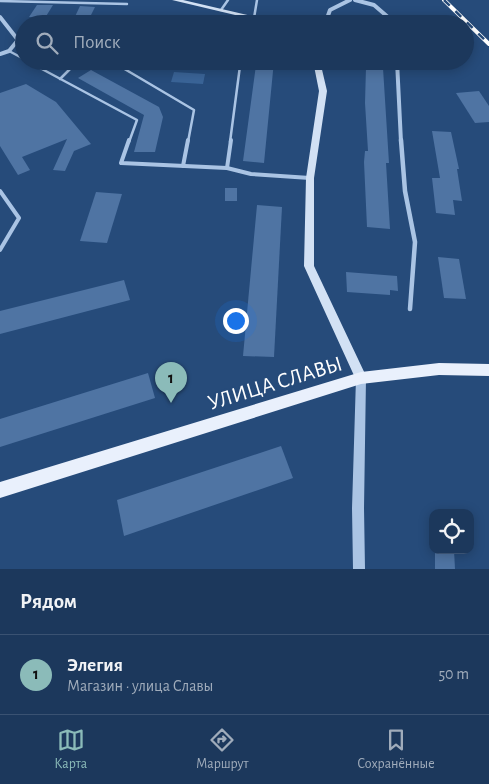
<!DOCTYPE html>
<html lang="ru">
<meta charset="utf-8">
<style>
body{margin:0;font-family:"Alegreya Sans",sans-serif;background:#253f62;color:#f1f3f6}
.controls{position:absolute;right:15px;bottom:15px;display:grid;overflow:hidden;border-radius:10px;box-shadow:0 2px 12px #0003}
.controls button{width:45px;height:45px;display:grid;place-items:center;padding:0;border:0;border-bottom:1px solid #3a5272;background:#1c385c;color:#f1f3f6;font:25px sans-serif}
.you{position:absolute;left:235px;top:320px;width:18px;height:18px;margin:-12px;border:4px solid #fff;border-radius:50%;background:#1a73e8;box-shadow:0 0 0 8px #1a73e833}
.badge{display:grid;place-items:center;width:32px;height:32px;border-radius:50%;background:#8bbbb9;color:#111;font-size:16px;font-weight:700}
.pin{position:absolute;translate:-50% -41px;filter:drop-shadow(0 1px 2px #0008)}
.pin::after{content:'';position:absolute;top:26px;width:18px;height:15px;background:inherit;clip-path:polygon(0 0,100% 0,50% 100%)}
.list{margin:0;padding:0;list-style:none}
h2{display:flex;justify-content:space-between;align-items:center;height:65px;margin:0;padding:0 20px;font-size:21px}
h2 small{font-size:16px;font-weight:400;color:#a0acbb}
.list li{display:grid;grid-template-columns:32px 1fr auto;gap:15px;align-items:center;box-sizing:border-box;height:80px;padding:0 20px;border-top:1px solid #3a5272}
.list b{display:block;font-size:19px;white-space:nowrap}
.list p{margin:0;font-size:16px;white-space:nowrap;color:#a0acbb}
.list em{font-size:16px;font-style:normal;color:#a0acbb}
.icon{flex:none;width:28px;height:28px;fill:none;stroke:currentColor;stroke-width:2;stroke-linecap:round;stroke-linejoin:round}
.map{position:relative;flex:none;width:489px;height:569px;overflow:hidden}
.search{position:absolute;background:#1c385c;box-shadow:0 2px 12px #0003;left:15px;right:15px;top:15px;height:55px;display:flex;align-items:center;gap:12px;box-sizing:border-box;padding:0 18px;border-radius:28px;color:#a0acbb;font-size:19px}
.sheet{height:145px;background:#1c385c}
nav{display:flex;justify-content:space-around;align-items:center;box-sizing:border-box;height:70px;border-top:1px solid #3a5272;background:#1c385c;font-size:14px;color:#a0acbb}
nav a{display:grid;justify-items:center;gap:2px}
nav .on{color:#8bbbb9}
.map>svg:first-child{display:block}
.green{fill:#3a6497}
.building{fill:#4f74a3}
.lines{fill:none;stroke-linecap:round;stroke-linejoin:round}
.service-far1{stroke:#aac4e4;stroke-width:2.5}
.service{stroke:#aac4e4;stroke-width:4}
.minor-far1{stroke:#aac4e4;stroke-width:4}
.minor{stroke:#aac4e4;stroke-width:4.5}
.tertiary{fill:#aac4e4;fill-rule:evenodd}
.secondary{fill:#d2e1f4;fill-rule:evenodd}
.primary{fill:#e9f0fc;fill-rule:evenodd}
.rail-casing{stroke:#fff;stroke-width:4}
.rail{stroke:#264b7a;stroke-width:2.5;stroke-dasharray:8;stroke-linecap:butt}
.labels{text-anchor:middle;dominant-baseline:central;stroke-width:4;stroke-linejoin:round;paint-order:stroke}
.near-street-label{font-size:22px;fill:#fff;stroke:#264b7a}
</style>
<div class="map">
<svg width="489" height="569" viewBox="0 0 489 569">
<rect width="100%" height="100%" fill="#264b7a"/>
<polygon class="green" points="174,72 205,74 203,84 171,82"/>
<g class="building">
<polygon points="37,5 53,5 45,18 29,17"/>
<polygon points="80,6 95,7 87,23 72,23"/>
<polygon points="261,61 274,61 264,163 243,161 256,65 260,65"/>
<polygon points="366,67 383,68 389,163 386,163 390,229 367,227 364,162 365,151 368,151 365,103"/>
<polygon points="91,70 159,107 163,117 155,152 134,152 144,115 78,78"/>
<polygon points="26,84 56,102 91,144 74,151 65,171 53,170 67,139 22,157 30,170 18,175 0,146 0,93"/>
<polygon points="479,91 489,106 489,122 475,123 456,93"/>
<polygon points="432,131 451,132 459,169 457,169 462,201 453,200 455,215 436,213 432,178 440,178"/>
<rect x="225" y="188" width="12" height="13"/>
<polygon points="96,192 122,194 107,243 80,241"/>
<polygon points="257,205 282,207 274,357 243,356"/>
<polygon points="438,257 459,259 466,299 444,298"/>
<polygon points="346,272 397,276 398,291 390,290 390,295 347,292"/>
<polygon points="124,280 130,300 0,334 0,311"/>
<polygon points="148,373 155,398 0,447 0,419"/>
<polygon points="281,446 293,478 124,536 117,500"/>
<polygon points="435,550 454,550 455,569 435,569"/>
</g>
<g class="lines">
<g class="service-far1">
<polyline points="0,1 127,4"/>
<polyline points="221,10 228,0"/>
<polyline points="254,18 257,0"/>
<polyline points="9,51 24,59"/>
<polyline points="27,61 137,120 129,142"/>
<polyline points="111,61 194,110 188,142"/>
<polyline points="163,61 240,66 242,61"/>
<polyline points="60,79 78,61"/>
<polyline points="230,142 240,66"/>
</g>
<g class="service">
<polyline points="129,140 121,163 227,168 251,174 310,178"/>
<polyline points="183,166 188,140"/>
<polyline points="227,168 231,140"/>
<polyline points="0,191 19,218 0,250"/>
</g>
<g class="minor-far1">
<polyline points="355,0 374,5 396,24"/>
<polyline points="0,17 18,40 9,51 0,54"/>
<polyline points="325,24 330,10 350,0"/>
<polyline points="397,61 401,142"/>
</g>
<polyline class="minor" points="401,140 405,191 415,242 410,309"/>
<polygon class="tertiary" points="361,374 364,375 366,378 364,508 365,569 353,569 352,508 356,378 358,375"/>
<g class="secondary">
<polygon points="172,0 183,0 256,17 271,24 262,24 252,19"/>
<polygon points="313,61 320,61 327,91 314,178 314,266 367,378 365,382 361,383 357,382 304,266 306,178 319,91"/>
</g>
<polygon class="primary" points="439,363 489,364 489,376 439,375 361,384 0,498 0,482 361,372"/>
<g class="rail-casing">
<polyline id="rail" points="444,0 489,44"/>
</g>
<use href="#rail" class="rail"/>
</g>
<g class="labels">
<g class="near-street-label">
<text transform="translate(275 383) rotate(-17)">УЛИЦА СЛАВЫ</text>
</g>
</g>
</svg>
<div class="controls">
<button><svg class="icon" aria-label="locate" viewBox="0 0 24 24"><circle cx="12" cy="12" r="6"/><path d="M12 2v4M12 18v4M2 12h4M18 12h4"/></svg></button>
</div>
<div class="you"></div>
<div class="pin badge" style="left:171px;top:403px">1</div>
<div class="search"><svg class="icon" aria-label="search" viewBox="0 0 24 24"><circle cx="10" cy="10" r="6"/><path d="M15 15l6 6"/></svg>Поиск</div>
</div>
<section class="sheet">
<h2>Рядом<small></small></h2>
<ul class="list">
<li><span class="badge">1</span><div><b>Элегия</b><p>Магазин · улица Славы</p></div><em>50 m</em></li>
</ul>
</section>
<nav>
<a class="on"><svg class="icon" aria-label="map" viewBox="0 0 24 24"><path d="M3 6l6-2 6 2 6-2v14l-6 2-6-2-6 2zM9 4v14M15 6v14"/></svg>Карта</a>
<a><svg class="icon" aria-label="directions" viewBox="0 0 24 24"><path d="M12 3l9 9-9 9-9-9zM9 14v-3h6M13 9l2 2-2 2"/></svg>Маршрут</a>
<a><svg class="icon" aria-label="saved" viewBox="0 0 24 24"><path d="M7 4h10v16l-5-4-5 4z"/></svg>Сохранённые</a>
</nav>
